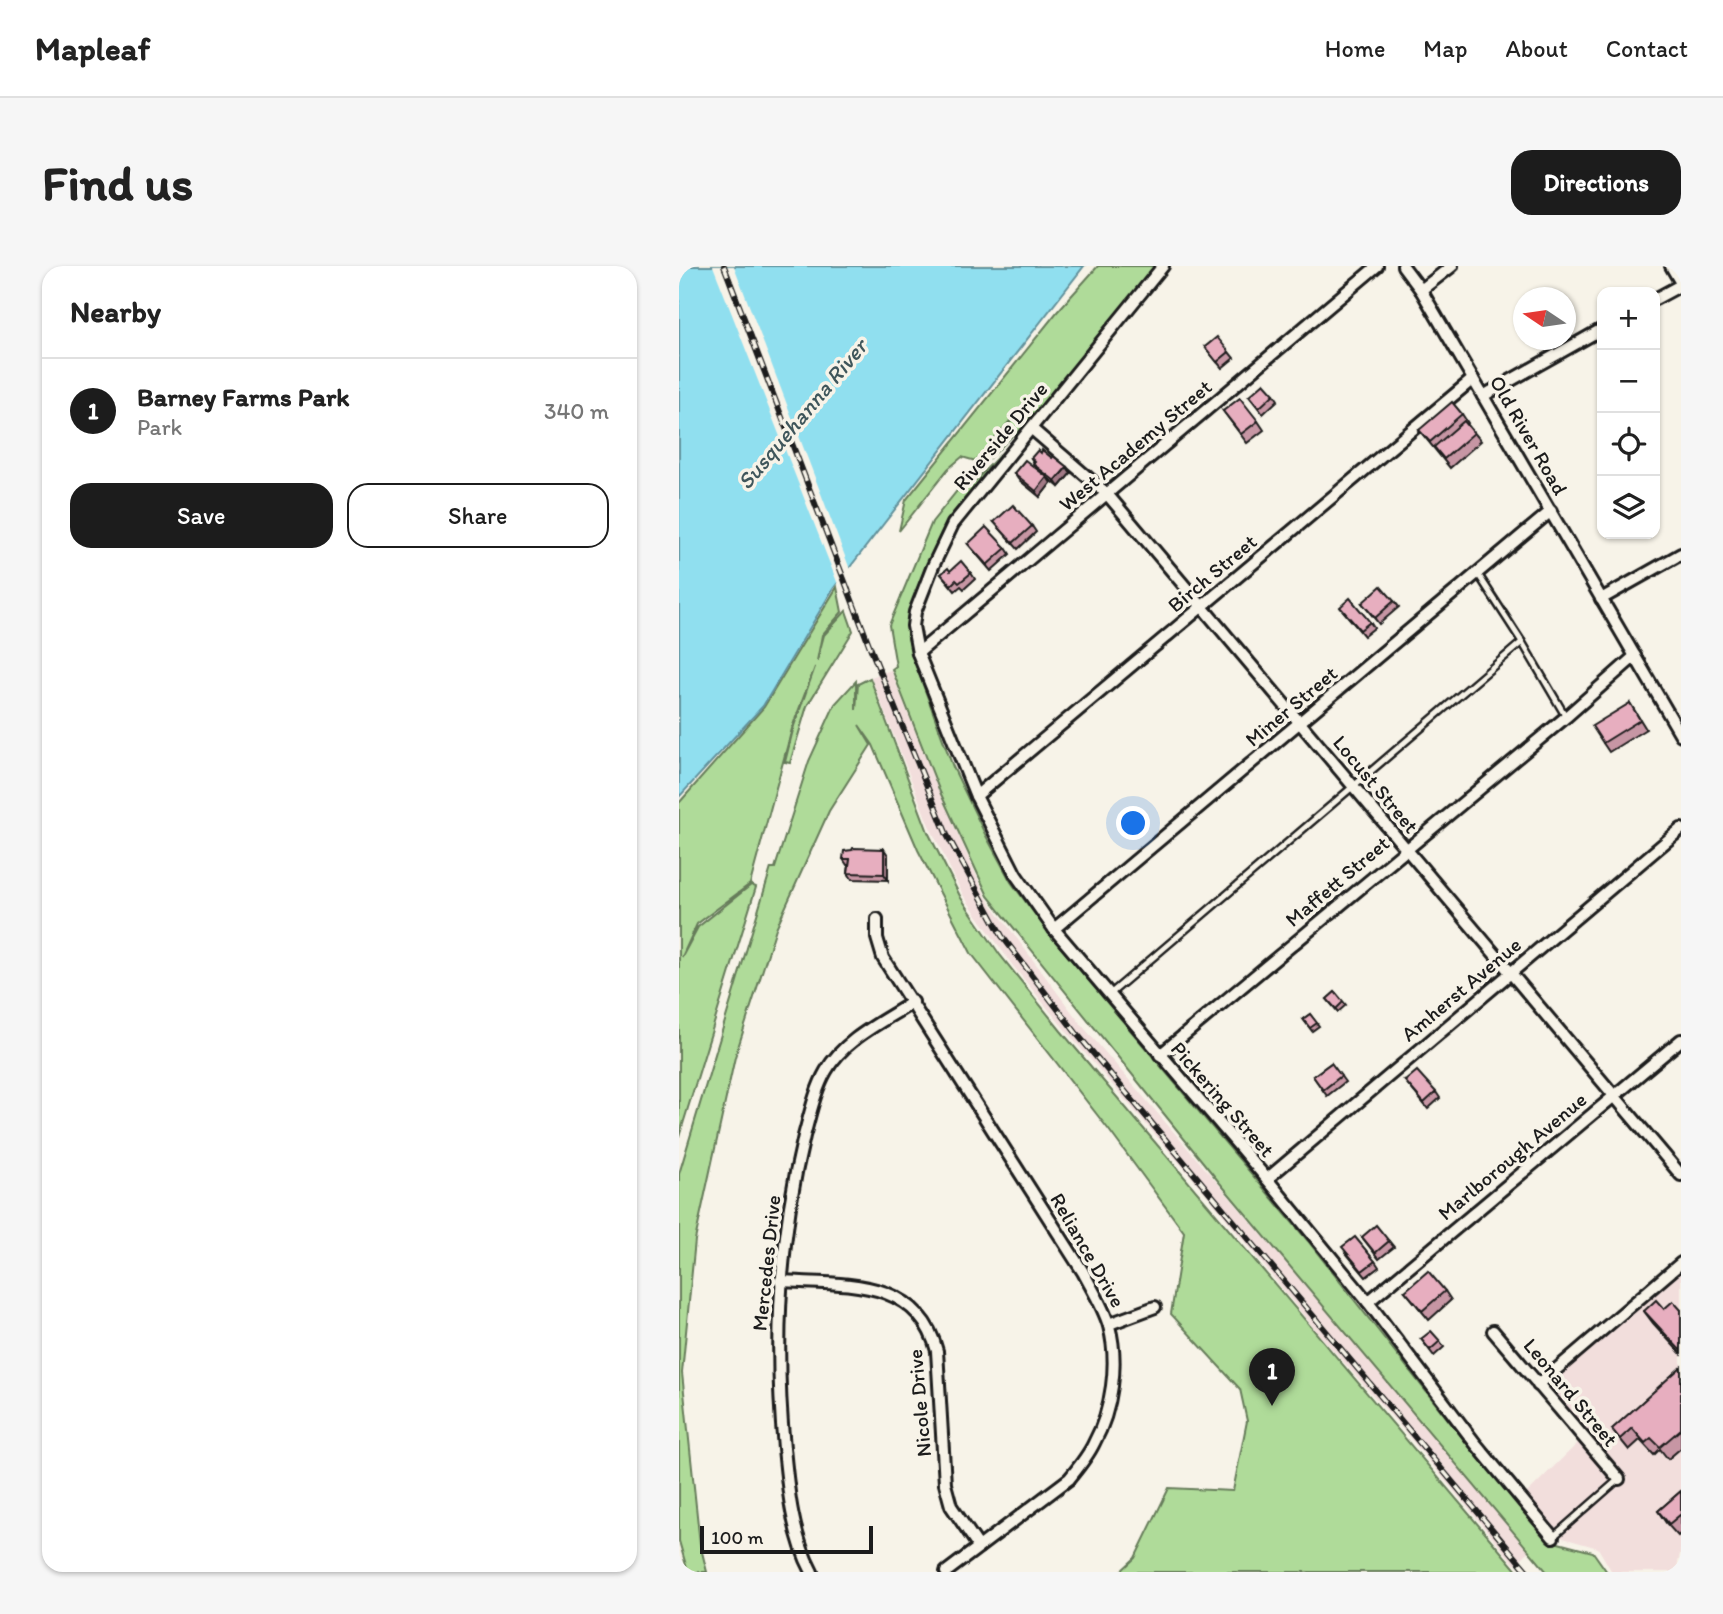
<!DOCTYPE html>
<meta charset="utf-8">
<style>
body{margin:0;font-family:Itim,sans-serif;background:#f6f6f6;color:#222}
.controls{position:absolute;right:21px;top:21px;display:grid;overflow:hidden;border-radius:14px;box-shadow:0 2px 5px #0004}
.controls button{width:63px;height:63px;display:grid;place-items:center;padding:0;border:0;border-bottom:2px solid #e0e0e0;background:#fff;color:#222;font:35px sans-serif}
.compass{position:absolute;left:834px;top:21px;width:63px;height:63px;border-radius:50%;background:#fff;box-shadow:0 2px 5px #0004;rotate:283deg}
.scale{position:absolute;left:21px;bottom:18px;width:173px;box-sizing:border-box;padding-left:7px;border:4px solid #1c1c1c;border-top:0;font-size:19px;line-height:24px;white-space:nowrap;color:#1c1c1c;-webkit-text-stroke:5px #f7f3e8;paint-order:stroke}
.you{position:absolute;left:455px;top:558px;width:24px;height:24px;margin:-18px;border:5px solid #fff;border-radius:50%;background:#1a73e8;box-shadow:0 0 0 10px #1a73e833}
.badge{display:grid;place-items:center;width:46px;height:46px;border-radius:50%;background:#1c1c1c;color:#fff;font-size:23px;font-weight:700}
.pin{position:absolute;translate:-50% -58px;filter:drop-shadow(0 2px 4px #0008)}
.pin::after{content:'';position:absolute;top:37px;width:24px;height:21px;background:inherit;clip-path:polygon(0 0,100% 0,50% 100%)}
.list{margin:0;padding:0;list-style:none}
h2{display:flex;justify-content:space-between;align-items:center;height:91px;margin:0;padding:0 28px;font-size:30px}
h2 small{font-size:23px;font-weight:400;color:#767676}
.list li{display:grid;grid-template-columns:46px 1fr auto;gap:21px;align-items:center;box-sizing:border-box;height:105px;padding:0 28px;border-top:2px solid #e0e0e0}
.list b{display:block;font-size:26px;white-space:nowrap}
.list p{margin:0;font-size:23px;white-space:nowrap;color:#767676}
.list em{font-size:23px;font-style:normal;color:#767676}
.actions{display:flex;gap:14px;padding:21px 28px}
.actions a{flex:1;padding:16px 0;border:2px solid #1c1c1c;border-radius:21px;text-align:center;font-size:24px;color:#1c1c1c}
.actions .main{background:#1c1c1c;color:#fff}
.icon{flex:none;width:38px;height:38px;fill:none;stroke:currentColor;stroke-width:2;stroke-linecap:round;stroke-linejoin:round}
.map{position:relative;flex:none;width:1002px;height:1306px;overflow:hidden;border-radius:21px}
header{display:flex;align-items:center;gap:42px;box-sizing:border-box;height:98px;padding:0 35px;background:#fff;border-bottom:2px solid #e0e0e0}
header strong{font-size:33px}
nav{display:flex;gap:38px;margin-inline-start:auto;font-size:24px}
.intro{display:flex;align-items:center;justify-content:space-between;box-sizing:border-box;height:168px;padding:0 42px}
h1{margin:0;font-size:49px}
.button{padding:18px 32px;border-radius:21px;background:#1c1c1c;color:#fff;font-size:24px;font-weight:700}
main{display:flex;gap:42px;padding:0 42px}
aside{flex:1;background:#fff;border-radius:21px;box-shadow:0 2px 5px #0004}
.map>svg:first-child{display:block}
.built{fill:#f2dedc}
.green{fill:#afdb99;stroke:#667c5a;stroke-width:2}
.water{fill:#90dfef;stroke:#62919b;stroke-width:2}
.pier{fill:#f7f3e8}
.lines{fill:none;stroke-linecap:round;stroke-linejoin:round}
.service-casing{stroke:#1c1c1c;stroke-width:10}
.minor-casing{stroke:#1c1c1c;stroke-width:16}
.service{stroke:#f7f3e8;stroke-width:5}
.minor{stroke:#f7f3e8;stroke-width:10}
.rail-casing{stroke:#1c1c1c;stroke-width:6}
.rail{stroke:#f7f3e8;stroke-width:3.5;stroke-dasharray:10;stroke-linecap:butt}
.wall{fill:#c796a4;stroke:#1c1c1c;stroke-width:2}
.shaded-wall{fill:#a27a86;stroke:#1c1c1c;stroke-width:2}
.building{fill:#e7aebf;stroke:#1c1c1c;stroke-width:2}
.labels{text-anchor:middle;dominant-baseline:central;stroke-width:7;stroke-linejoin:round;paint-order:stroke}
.street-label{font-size:21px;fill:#1c1c1c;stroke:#f7f3e8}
.water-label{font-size:23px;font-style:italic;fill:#3f565b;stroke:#f7f3e8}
</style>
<header>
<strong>Mapleaf</strong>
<nav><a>Home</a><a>Map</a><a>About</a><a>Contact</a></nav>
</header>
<div class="intro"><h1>Find us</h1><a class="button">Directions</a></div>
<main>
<aside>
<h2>Nearby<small></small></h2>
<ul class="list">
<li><span class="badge">1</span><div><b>Barney Farms Park</b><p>Park</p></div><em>340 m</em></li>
</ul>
<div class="actions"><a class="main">Save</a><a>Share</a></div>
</aside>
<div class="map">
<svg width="1002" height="1306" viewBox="0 0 1002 1306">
<rect width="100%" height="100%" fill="#f7f3e8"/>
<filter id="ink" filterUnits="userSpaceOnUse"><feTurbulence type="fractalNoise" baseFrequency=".0143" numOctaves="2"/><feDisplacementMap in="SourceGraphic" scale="14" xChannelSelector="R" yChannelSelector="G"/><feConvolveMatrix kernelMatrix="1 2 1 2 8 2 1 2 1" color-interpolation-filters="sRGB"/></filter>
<g filter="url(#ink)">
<g class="built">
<polygon points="212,404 259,523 307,631 401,757 640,1035 850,1285 836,1299 727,1167 637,1065 529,930 392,771 334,700 284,629 249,557 192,411"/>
<polygon points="1002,1004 1002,1283 997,1306 933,1306 919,1282 884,1272 847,1228 907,1169 868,1122"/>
</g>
<g class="green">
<polygon points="419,0 477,0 339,170 335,168 290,213 288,211 357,124 297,195 283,191 269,203 220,265 227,234 378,46"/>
<polygon points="336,173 268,254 246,302 228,352 229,371 235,394 274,501 306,568 332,616 372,670 629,975 797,1189 868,1274 914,1286 928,1306 868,1306 540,916 309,630 261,526 213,403 217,400 210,359 253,256 285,216 290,221"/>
<polygon points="158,321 163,346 143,369 138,395 145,369 167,345 174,365 128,440 111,497 106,496 115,460 136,401 114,459 71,618 18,658 3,691 19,661 72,619 77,621 0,871 0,537 85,441"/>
<polygon points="191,412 249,566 282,632 321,689 382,765 839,1306 441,1306 456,1292 490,1222 554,1225 568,1155 561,1123 492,1048 505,966 430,864 292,687 239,584 194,479 180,459 192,479 150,545 97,662 56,791 16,974 3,1107 21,1278 28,1306 9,1306 0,1275 0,908 92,602 96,602 130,495 156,438 177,415 177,444 179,418"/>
</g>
<polygon class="water" points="0,0 405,0 154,323 84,440 0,531"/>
<polygon class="pier" points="34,0 55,0 172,306 160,321"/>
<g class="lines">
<g class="service-casing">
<g id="service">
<polyline points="799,308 843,376 887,451"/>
<polyline points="430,729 843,376"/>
<polyline points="874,1271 940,1213"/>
</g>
</g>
<g class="minor-casing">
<g id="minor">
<polyline points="484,0 274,258 254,300 236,346 234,360 239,387 297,530 337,609 375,663 588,913 689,1036 796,1177 874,1271"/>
<polyline points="724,0 742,24 1002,469"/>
<polyline points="992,0 1002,17"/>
<polyline points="742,24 773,0"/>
<polyline points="976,33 1002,19"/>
<polyline points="804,130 923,63"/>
<polyline points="353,163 428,228 1002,909"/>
<polyline points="922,333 1002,288"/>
<polyline points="239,387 698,0"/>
<polyline points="297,530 794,113"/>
<path d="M198 653V672L204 692 404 1006C413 1023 425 1042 430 1060 440 1097 433 1144 415 1177 409 1190 399 1202 390 1213L267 1306"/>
<polyline points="375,663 872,245"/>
<polyline points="481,789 887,451 956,390"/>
<polyline points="588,913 1002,563"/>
<path d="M101 1015C164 1019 238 1010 258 1085L266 1218 272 1240 300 1281"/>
<polyline points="689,1036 1002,774"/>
<polyline points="430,1058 476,1041"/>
<polyline points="814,1065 940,1213"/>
<polyline points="859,1119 1002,997"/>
<path d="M133 1306C113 1269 109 1223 105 1182 95 1077 100 973 125 870 131 849 136 824 147 805 165 773 205 755 234 736"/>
</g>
</g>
<use href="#service" class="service"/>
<use href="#minor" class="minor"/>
<g class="rail-casing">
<polyline id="rail" points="45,0 191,381 268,569 323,670 398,768 849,1306"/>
</g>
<use href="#rail" class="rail"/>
</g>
<g class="wall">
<polygon points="526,81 550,86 555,92 543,102"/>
<polygon points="595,128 599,134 584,148 570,130"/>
<polygon points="544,145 579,155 585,164 568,177"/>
<polygon points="783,148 789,157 788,158 802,175 771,202 740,164"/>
<polygon points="352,192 373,192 392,207 380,221 369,212 372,217 361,231 339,213 335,207 358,203"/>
<polygon points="315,256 353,260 357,266 339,283"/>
<polygon points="289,278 327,282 331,288 312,305"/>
<polygon points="271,305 292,307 296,313 285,323 282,320 276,325 262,308"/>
<polygon points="715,335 720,341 700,358 683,337"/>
<polygon points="661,341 691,356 695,362 685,370"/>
<polygon points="951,437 967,463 930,486 924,477"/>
<polygon points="173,584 209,589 209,614 173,613 169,607 170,599 168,599 164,593"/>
<polygon points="656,726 667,739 659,746 648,733"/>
<polygon points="631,748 640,760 633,765 624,753"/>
<polygon points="652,797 666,816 648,830 634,810"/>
<polygon points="726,815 757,826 761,832 749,843"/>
<polygon points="683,971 710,975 715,981 700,993"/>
<polygon points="667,987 696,995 700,1001 687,1011"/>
<polygon points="726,1025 766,1025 772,1034 750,1054"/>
<polygon points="985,1043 1002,1044 1002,1088 974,1057 965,1045"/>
<polygon points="742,1073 761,1075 765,1081 755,1090"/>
<polygon points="1002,1101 1002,1182 989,1193 981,1183 975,1189 961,1174 950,1184 933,1163"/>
<polygon points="1002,1225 1002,1267 999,1270 987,1257 979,1245"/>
</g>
<g class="shaded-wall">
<polygon points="388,201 392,207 380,221 376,215"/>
<polygon points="368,211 372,217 361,231 357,225"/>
<polygon points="205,583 209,589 209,614 205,608"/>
</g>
<g class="building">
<polygon points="538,71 550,86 538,96 526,81"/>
<polygon points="585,117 595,128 580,142 570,130"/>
<polygon points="561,132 579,155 562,168 544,145"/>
<polygon points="773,136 783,148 751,176 740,164"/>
<polygon points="785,155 795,167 765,193 755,181"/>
<polygon points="359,184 362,187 363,184 373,192 374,190 388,201 376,215 354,198 356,196 352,192"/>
<polygon points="346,194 368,211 357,225 335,207"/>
<polygon points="334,239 353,260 334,277 315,256"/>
<polygon points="307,261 327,282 308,299 289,278"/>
<polygon points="282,295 292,307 280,317 277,314 272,319 262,308 269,302 271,305"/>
<polygon points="702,320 715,335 696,352 683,337"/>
<polygon points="671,332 691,356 681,364 661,341"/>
<polygon points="951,437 961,454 924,477 913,460"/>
<polygon points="174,582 205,583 205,608 169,607 171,593 164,593 165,585 173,584"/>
<polygon points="656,726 664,736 657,743 648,733"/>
<polygon points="631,748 638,757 631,762 624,753"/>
<polygon points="652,797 662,810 644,824 634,810"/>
<polygon points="738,805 757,826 745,837 726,815"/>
<polygon points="697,959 710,975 696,987 683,971"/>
<polygon points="676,971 696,995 683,1005 663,981"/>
<polygon points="749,1005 766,1025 743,1045 726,1025"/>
<polygon points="977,1034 985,1043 994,1035 1002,1044 1002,1085 965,1045"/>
<polygon points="752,1065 761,1075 751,1084 742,1073"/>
<polygon points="1002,1101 1002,1163 981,1181 972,1172 966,1177 953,1162 941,1173 933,1163"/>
<polygon points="1002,1225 1002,1248 990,1258 979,1245"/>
</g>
</g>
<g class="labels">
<g class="street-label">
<text transform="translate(850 169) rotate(60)">Old River Road</text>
<text transform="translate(321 170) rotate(-50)">Riverside Drive</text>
<text transform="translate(456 179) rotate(-40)">West Academy Street</text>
<text transform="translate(533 307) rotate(-40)">Birch Street</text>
<text transform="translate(612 440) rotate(-40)">Miner Street</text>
<text transform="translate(697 518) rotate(50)">Locust Street</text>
<text transform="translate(658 615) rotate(-40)">Maffett Street</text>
<text transform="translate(782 723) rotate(-40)">Amherst Avenue</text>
<text transform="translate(544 833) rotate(49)">Pickering Street</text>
<text transform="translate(833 890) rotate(-40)">Marlborough Avenue</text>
<text transform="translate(409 984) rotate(60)">Reliance Drive</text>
<text transform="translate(87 997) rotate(-84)">Mercedes Drive</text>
<text transform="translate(892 1126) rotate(50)">Leonard Street</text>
<text transform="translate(240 1137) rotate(-95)">Nicole Drive</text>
</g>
<g class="water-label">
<text transform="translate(123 148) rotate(-50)">Susquehanna River</text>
</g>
</g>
</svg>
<div class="controls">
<button>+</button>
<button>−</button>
<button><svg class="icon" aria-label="locate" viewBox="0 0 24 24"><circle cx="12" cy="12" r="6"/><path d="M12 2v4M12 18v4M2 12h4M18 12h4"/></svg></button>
<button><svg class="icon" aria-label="layers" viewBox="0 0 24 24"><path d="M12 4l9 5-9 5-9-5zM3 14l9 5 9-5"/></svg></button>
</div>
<svg class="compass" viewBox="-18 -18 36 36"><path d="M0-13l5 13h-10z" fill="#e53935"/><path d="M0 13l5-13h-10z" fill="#767676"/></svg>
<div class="scale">100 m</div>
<div class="you"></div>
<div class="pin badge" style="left:593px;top:1140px">1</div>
</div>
</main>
